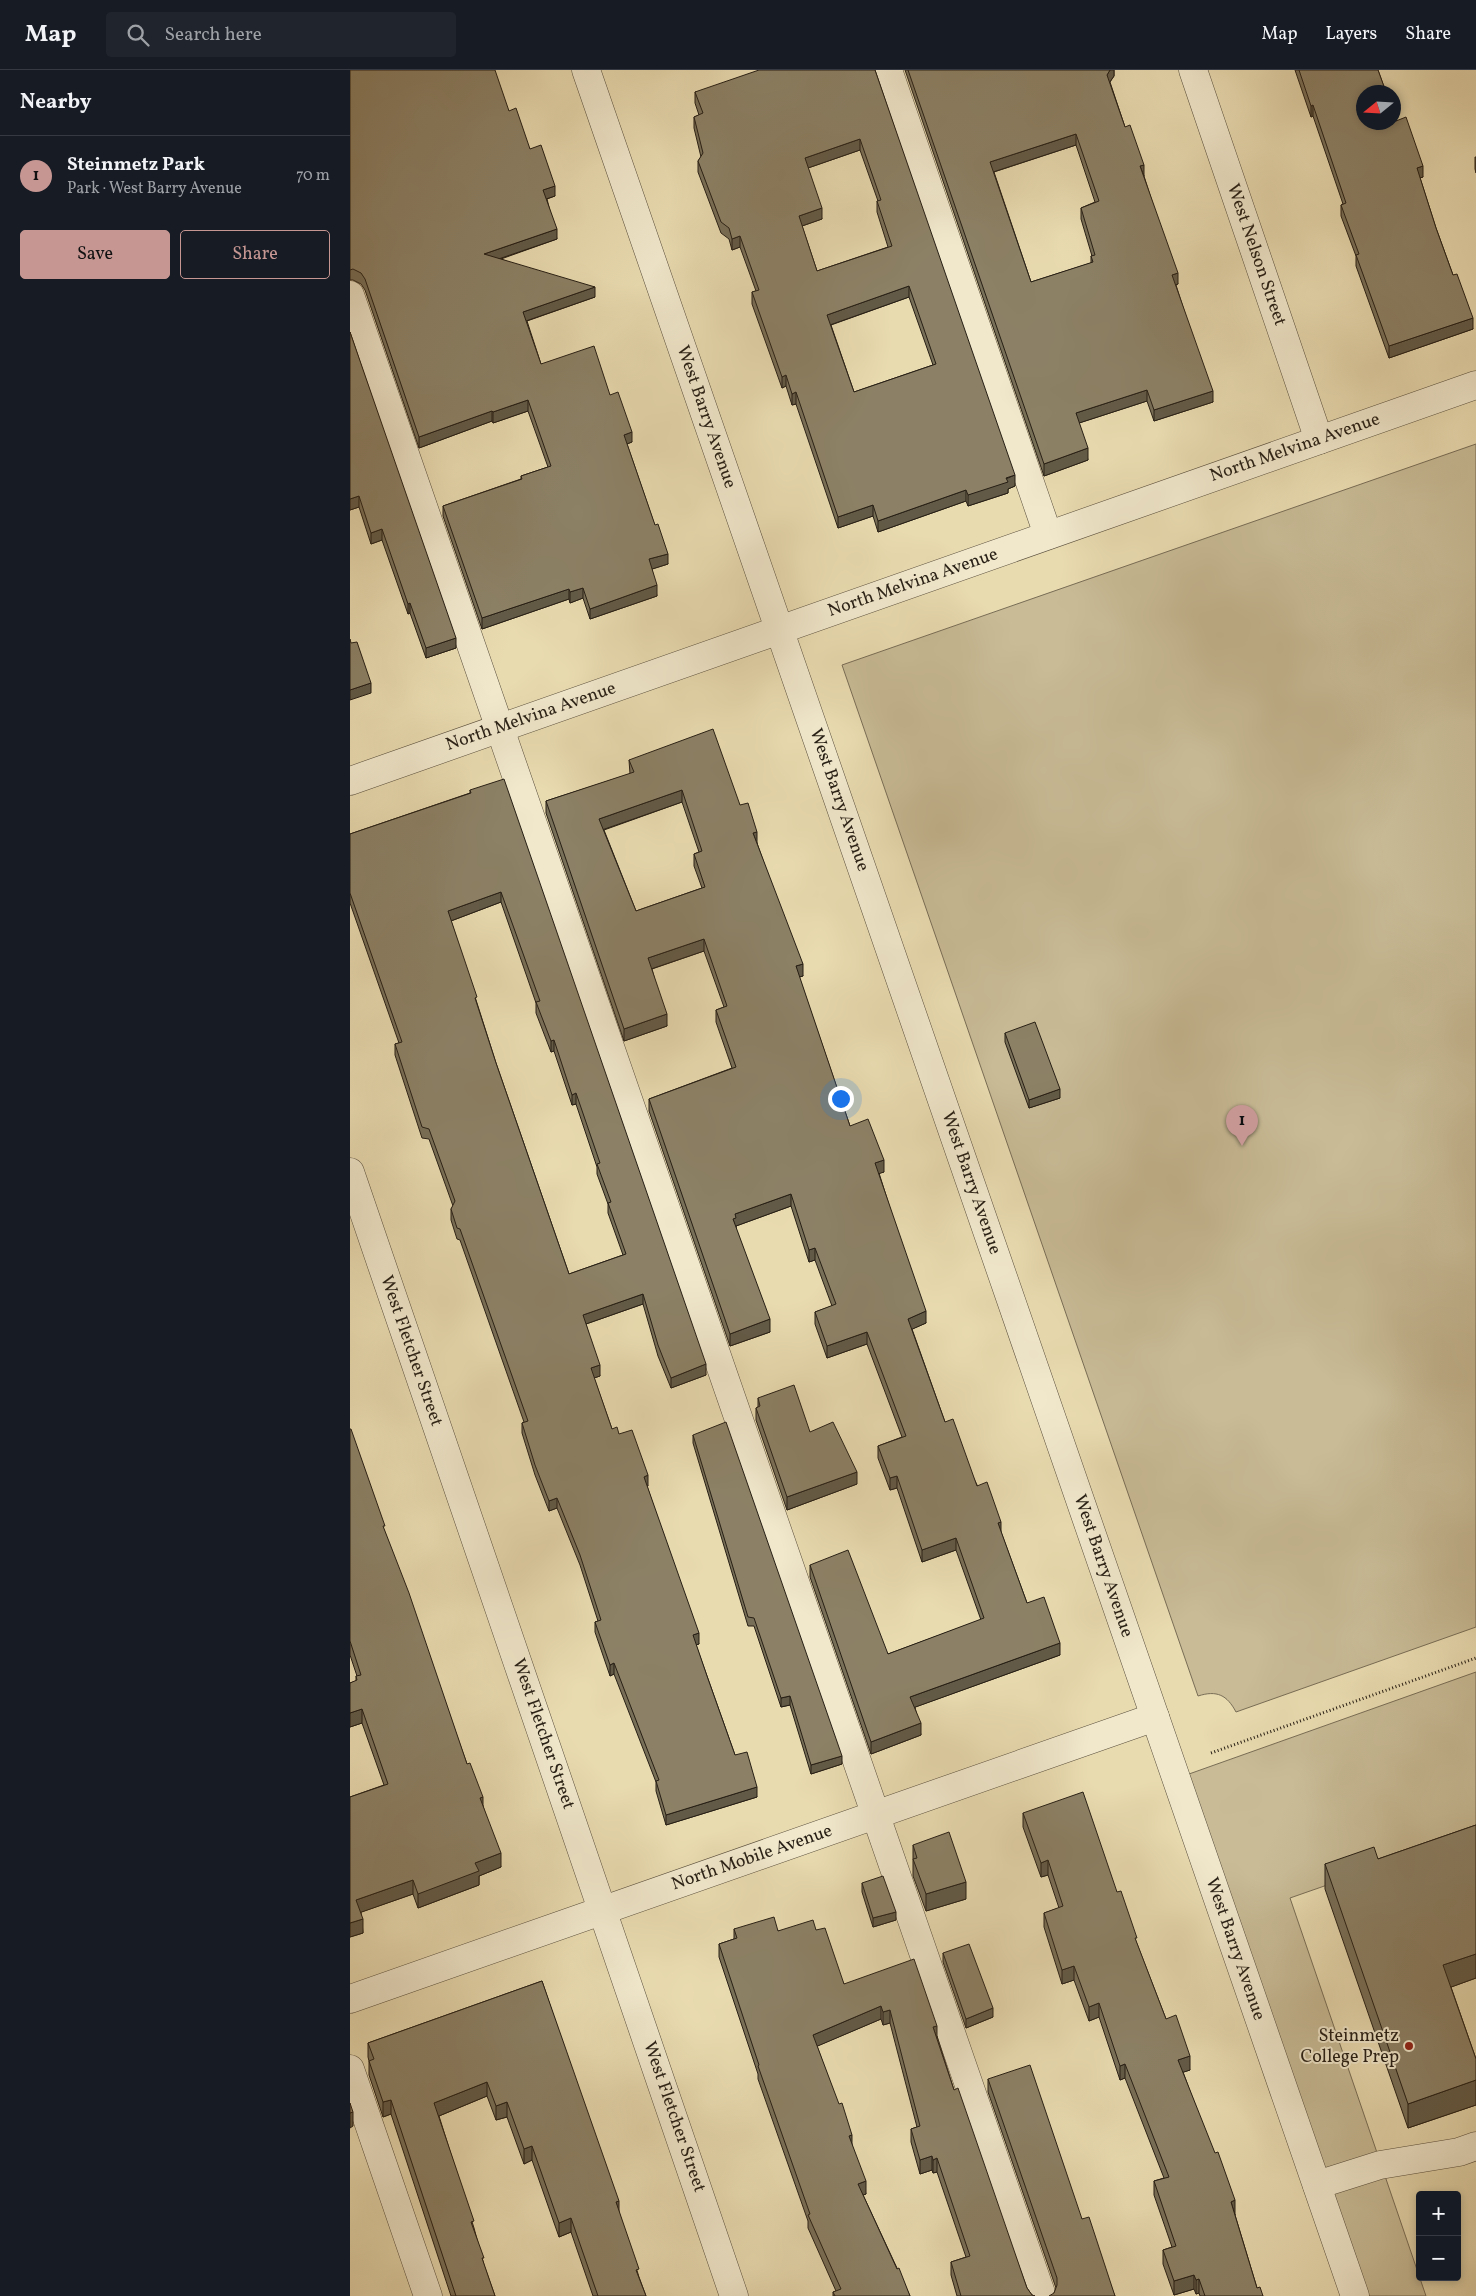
<!DOCTYPE html>
<meta charset="utf-8">
<style>
body{margin:0;font-family:Vollkorn,serif;background:#20242c;color:#f1f3f6}
.controls{position:absolute;right:15px;bottom:15px;display:grid;overflow:hidden;border-radius:5px;box-shadow:0 2px 8px #0003}
.controls button{width:45px;height:45px;display:grid;place-items:center;padding:0;border:0;border-bottom:1px solid #363941;background:#171b24;color:#f1f3f6;font:25px sans-serif}
.compass{position:absolute;left:1006px;top:15px;width:45px;height:45px;border-radius:50%;background:#171b24;box-shadow:0 2px 8px #0003;rotate:252deg}
.you{position:absolute;left:490px;top:1028px;width:18px;height:18px;margin:-12px;border:4px solid #fff;border-radius:50%;background:#1a73e8;box-shadow:0 0 0 8px #1a73e833}
.badge{display:grid;place-items:center;width:32px;height:32px;border-radius:50%;background:#c59692;color:#111;font-size:16px;font-weight:700}
.pin{position:absolute;translate:-50% -41px;filter:drop-shadow(0 1px 2px #0008)}
.pin::after{content:'';position:absolute;top:26px;width:18px;height:15px;background:inherit;clip-path:polygon(0 0,100% 0,50% 100%)}
.list{margin:0;padding:0;list-style:none}
h2{display:flex;justify-content:space-between;align-items:center;height:65px;margin:0;padding:0 20px;font-size:21px}
h2 small{font-size:16px;font-weight:400;color:#9ea1a6}
.list li{display:grid;grid-template-columns:32px 1fr auto;gap:15px;align-items:center;box-sizing:border-box;height:80px;padding:0 20px;border-top:1px solid #363941}
.list b{display:block;font-size:19px;white-space:nowrap}
.list p{margin:0;font-size:16px;white-space:nowrap;color:#9ea1a6}
.list em{font-size:16px;font-style:normal;color:#9ea1a6}
.actions{display:flex;gap:10px;padding:15px 20px}
.actions a{flex:1;padding:11px 0;border:1px solid #c59692;border-radius:5px;text-align:center;font-size:18px;color:#c59692}
.actions .main{background:#c59692;color:#111}
.icon{flex:none;width:28px;height:28px;fill:none;stroke:currentColor;stroke-width:2;stroke-linecap:round;stroke-linejoin:round}
.map{position:relative;flex:none;width:1126px;height:2226px;overflow:hidden}
header{display:flex;align-items:center;gap:30px;box-sizing:border-box;height:70px;padding:0 25px;background:#171b24;border-bottom:1px solid #363941}
header strong{font-size:24px}
nav{display:flex;gap:28px;margin-inline-start:auto;font-size:18px}
.search{width:350px;height:45px;background:#20242c;display:flex;align-items:center;gap:12px;box-sizing:border-box;padding:0 18px;border-radius:5px;color:#9ea1a6;font-size:19px}
main{display:flex}
aside{flex:1;background:#171b24}
.map>svg:first-child{display:block}
.green{fill:#c8bb96;stroke:#786d56}
.lines{fill:none;stroke-linecap:round;stroke-linejoin:round}
.minor-casing{stroke:#584e3c;stroke-width:29}
.path{stroke:#271f15;stroke-width:3;stroke-dasharray:1 2.5;stroke-linecap:butt}
.minor{stroke:#f1e8cc;stroke-width:28}
.wall{fill:#786f58;stroke:#271f15;fill-rule:evenodd}
.shaded-wall{fill:#625a47;stroke:#271f15}
.building{fill:#8c8166;stroke:#271f15;fill-rule:evenodd}
.poi-dot{fill:#8f2418;stroke:#f1e8cc;stroke-width:2}
.labels{text-anchor:middle;dominant-baseline:central;stroke-width:4;stroke-linejoin:round;paint-order:stroke}
.street-label{font-size:18px;fill:#271f15;stroke:#f1e8cc}
.poi-label{font-size:18px;fill:#271f15;stroke:#f1e8cc;text-anchor:end}
</style>
<header>
<strong>Map</strong>
<div class="search"><svg class="icon" aria-label="search" viewBox="0 0 24 24"><circle cx="10" cy="10" r="6"/><path d="M15 15l6 6"/></svg>Search here</div>
<nav><a>Map</a><a>Layers</a><a>Share</a></nav>
</header>
<main>
<aside>
<h2>Nearby<small></small></h2>
<ul class="list">
<li><span class="badge">1</span><div><b>Steinmetz Park</b><p>Park · West Barry Avenue</p></div><em>70 m</em></li>
</ul>
<div class="actions"><a class="main">Save</a><a>Share</a></div>
</aside>
<div class="map">
<svg width="1126" height="2226" viewBox="0 0 1126 2226">
<rect width="100%" height="100%" fill="#e9dbb0"/>
<filter id="stains"><feTurbulence type="fractalNoise" baseFrequency=".004" numOctaves="4"/><feColorMatrix values="0 0 0 0 .2 0 0 0 0 .09 0 0 0 0 .02 0 0 0 .5 -.17"/></filter>
<radialGradient id="worn" r=".72"><stop offset=".6" stop-color="#630" stop-opacity="0"/><stop offset="1" stop-color="#630" stop-opacity=".3"/></radialGradient>
<g class="green">
<path d="M1126 374V1557L886 1642C877 1625 867 1620 848 1626L492 595Z"/>
<polygon points="1126,1602 1126,1763 940,1828 1076,2226 1019,2226 839,1704"/>
</g>
<g class="lines">
<g class="minor-casing">
<g id="minor">
<polyline points="236,0 1005,2226"/>
<polyline points="538,0 698,465"/>
<polyline points="843,0 969,370"/>
<polyline points="0,225 692,2226"/>
<polyline points="0,711 1126,315"/>
<polyline points="0,1102 384,2226"/>
<polyline points="0,1929 805,1647"/>
<polyline points="0,1999 78,2226"/>
<polyline points="967,2115 1030,2095 1109,2082 1126,2076"/>
</g>
</g>
<polyline class="path" points="861,1683 1126,1588"/>
<use href="#minor" class="minor"/>
</g>
<g class="wall">
<polygon points="0,0 159,41 205,126 197,129 207,169 151,189 245,227 177,251 191,294 260,325 282,372 277,374 318,494 302,499 307,526 240,549 233,528 220,533 219,529 132,559 93,446 93,436 171,409 171,406 198,397 178,341 143,353 142,351 69,378 15,220 11,214 3,210 0,210"/>
<path d="M525 0 665 416 658 419V423L618 436 616 431 528 462 523 446 488 458 446 334 442 335 436 316 432 318 402 234V222L406 221 390 177 382 180 379 169 371 163 348 102V91L351 87 344 58V47L349 45 345 33V22ZM510 80 528 131H527V142L538 177 467 201 452 156 472 149 458 98ZM559 227 583 295 504 322 481 255Z"/>
<path d="M555 0H764V6L760 12 775 57 794 106 828 214 826 215 863 332 804 351 797 331 729 353 738 390 694 406ZM726 75 745 132 731 138V149L742 186H741V193L681 212 644 102Z"/>
<polygon points="945,0 1028,0 1046,51 1073,107 1070,108 1086,158 1103,205 1123,259 1039,288 1006,196 1006,186 991,146 991,135 993,134 963,46 961,47"/>
<polygon points="1125,87 1126,87 1126,103 1125,99"/>
<polygon points="0,262 106,578 76,588 60,543 58,544 32,470 21,474 9,437 0,440"/>
<path d="M279 690 390 735 407 773 453 906 449 907 500 1056 534 1102 529 1103 576 1253 562 1259 595 1352 651 1462 677 1533 710 1585 565 1637 571 1665 521 1684 460 1507V1495L538 1584 631 1550 606 1480 572 1492 547 1418 540 1420 528 1388V1376L552 1367 517 1274 477 1288 465 1254V1242L482 1236 465 1190 459 1192 441 1136 386 1156V1159L420 1262 380 1276 299 1041V1029L382 998 366 952V940L374 937 354 881 302 899 317 956 274 971 196 743V731L280 704ZM332 732 349 782 344 784V796L352 818 286 841 254 760Z"/>
<path d="M120 720 356 1305 321 1318 308 1286 293 1234 236 1254 250 1306 244 1308 262 1359 269 1364 298 1416H297L349 1574 346 1575 385 1685 407 1727 316 1755 306 1721V1712L264 1604 260 1606 245 1562V1552L248 1551 230 1495 207 1438 199 1441 185 1405 172 1363V1353L174 1352 110 1170 107 1169 101 1150V1139L103 1136 79 1069 72 1068 45 985V974L49 973 0 833V764L120 723ZM151 832 186 933V943L201 982 204 981 222 1035 226 1034 247 1097V1104L258 1134V1143L273 1185 219 1204 146 993 101 851Z"/>
<polygon points="655,963 710,1028 679,1038 655,972"/>
<polygon points="408,1328 460,1362 507,1414 437,1440 406,1350 406,1338 408,1337"/>
<polygon points="0,1359 35,1463 117,1694 133,1736 151,1797 129,1806 129,1815 68,1838 63,1824 11,1842 13,1863 0,1867 0,1727 34,1715 12,1653 0,1657 0,1613 6,1611 6,1606 7,1606 0,1585"/>
<polygon points="343,1365 492,1694 461,1704 440,1635 431,1637 404,1556 398,1556 343,1373"/>
<polygon points="673,1743 767,1822 816,1949 840,2000 833,2002 885,2145 907,2218 913,2226 850,2226 849,2223 846,2224 844,2219 824,2225 813,2194 813,2180 822,2177 804,2125 804,2111 814,2108 775,2008 770,2010 749,1947 739,1951 724,1910 712,1914 694,1857 694,1843 709,1838 698,1805 691,1807 673,1757"/>
<polygon points="1126,1755 1126,1908 1101,1917 1126,1989 1126,2035 1058,2058 975,1819 975,1794 1028,1789"/>
<polygon points="563,1775 616,1829 576,1841 563,1806"/>
<polygon points="512,1813 546,1850 523,1857 512,1822"/>
<polygon points="384,1859 428,1861 466,1860 494,1914 587,1966 604,2020 677,2218 682,2225 685,2226 607,2226 601,2205 601,2192 616,2187 587,2102 583,2103 582,2100 570,2104 561,2072 561,2059 567,2057 540,1953 533,1955 531,1949 467,1976 502,2075 516,2124 513,2125 560,2226 483,2226 483,2222 486,2221 458,2158 458,2151 408,2009 408,2004 369,1887 369,1874 384,1869"/>
<polygon points="593,1883 643,1947 616,1958 593,1892"/>
<polygon points="192,1911 269,2142 289,2207 296,2226 243,2226 221,2162 209,2167 182,2090 174,2094 157,2047 146,2050 137,2026 89,2046 124,2158 134,2195 145,2226 101,2226 41,2044 33,2047 19,2005 19,1991 18,1987 18,1973"/>
<polygon points="638,2009 732,2149 765,2226 704,2223 706,2218 638,2022"/>
</g>
<g class="shaded-wall">
<polygon points="760,0 764,0 764,6 757,16 757,5"/>
<polygon points="963,35 963,46 961,47 961,36"/>
<polygon points="726,64 726,75 640,103 640,92"/>
<polygon points="510,69 510,80 455,99 455,88"/>
<polygon points="794,95 794,106 790,96"/>
<polygon points="1073,96 1073,107 1067,109 1067,98"/>
<polygon points="205,116 205,126 193,130 193,120"/>
<polygon points="472,138 472,149 449,157 449,146"/>
<polygon points="207,159 207,169 134,194 134,184"/>
<polygon points="390,166 390,177 382,180 382,169"/>
<polygon points="828,203 828,214 822,216 822,205"/>
<polygon points="559,216 559,227 477,256 477,245"/>
<polygon points="245,217 245,227 173,252 173,242"/>
<polygon points="1123,248 1123,259 1039,288 1039,276"/>
<polygon points="436,305 436,316 432,318 432,307"/>
<polygon points="797,320 797,331 726,354 726,343"/>
<polygon points="863,321 863,332 804,351 804,340"/>
<polygon points="446,322 446,334 442,335 442,324"/>
<polygon points="178,330 178,341 143,353 143,342"/>
<polygon points="142,341 142,351 69,378 69,367"/>
<polygon points="282,362 282,372 274,375 274,365"/>
<polygon points="738,378 738,390 694,406 694,394"/>
<polygon points="665,405 665,416 658,419 658,423 618,436 618,425"/>
<polygon points="616,420 616,431 528,462 528,451"/>
<polygon points="9,426 9,437 0,440 0,429"/>
<polygon points="523,435 523,446 488,458 488,447"/>
<polygon points="32,459 32,470 21,474 21,463"/>
<polygon points="318,484 318,494 299,500 299,489"/>
<polygon points="307,515 307,526 240,549 240,539"/>
<polygon points="233,518 233,528 220,533 220,522"/>
<polygon points="219,519 219,529 132,559 132,548"/>
<polygon points="60,533 60,543 58,544 58,534"/>
<polygon points="106,568 106,578 76,588 76,578"/>
<polygon points="21,613 21,623 0,630 0,620"/>
<polygon points="332,720 332,732 249,761 249,749"/>
<polygon points="407,762 407,774 403,763"/>
<polygon points="151,822 151,832 98,852 98,841"/>
<polygon points="354,869 354,881 298,900 298,888"/>
<polygon points="453,894 453,906 446,908 446,896"/>
<polygon points="317,944 317,956 274,971 274,959"/>
<polygon points="204,970 204,981 201,982 201,971"/>
<polygon points="710,1019 710,1028 679,1038 679,1030"/>
<polygon points="226,1023 226,1034 222,1035 222,1025"/>
<polygon points="534,1090 534,1102 525,1105 525,1093"/>
<polygon points="441,1124 441,1136 386,1156 386,1160 383,1149 385,1144"/>
<polygon points="465,1178 465,1190 459,1192 459,1180"/>
<polygon points="293,1224 293,1234 233,1255 233,1245"/>
<polygon points="576,1241 576,1253 558,1261 558,1249"/>
<polygon points="420,1249 420,1262 380,1276 380,1264"/>
<polygon points="517,1262 517,1274 477,1288 477,1276"/>
<polygon points="356,1294 356,1305 321,1318 321,1308"/>
<polygon points="250,1295 250,1306 241,1309 241,1298"/>
<polygon points="507,1402 507,1414 437,1440 437,1427"/>
<polygon points="298,1405 298,1416 294,1417 294,1407"/>
<polygon points="547,1406 547,1418 540,1420 540,1408"/>
<polygon points="207,1428 207,1438 199,1441 199,1431"/>
<polygon points="651,1452 651,1464 648,1453"/>
<polygon points="606,1468 606,1480 572,1492 572,1480"/>
<polygon points="349,1563 349,1574 343,1576 343,1565"/>
<polygon points="710,1573 710,1585 560,1639 560,1627"/>
<polygon points="264,1593 264,1604 260,1606 260,1595"/>
<polygon points="440,1626 440,1635 431,1637 431,1628"/>
<polygon points="12,1639 12,1653 0,1657 0,1643"/>
<polygon points="571,1653 571,1665 521,1684 521,1672"/>
<polygon points="492,1686 492,1694 461,1704 461,1695"/>
<polygon points="407,1717 407,1727 316,1755 316,1745"/>
<polygon points="133,1727 133,1741 130,1728"/>
<polygon points="151,1783 151,1797 129,1806 129,1815 68,1838 68,1824 125,1793"/>
<polygon points="698,1790 698,1805 691,1807 691,1793"/>
<polygon points="63,1810 63,1824 6,1844 6,1830"/>
<polygon points="616,1812 616,1829 576,1841 576,1824"/>
<polygon points="546,1842 546,1850 523,1857 523,1848"/>
<polygon points="13,1849 13,1863 0,1867 0,1853"/>
<polygon points="1126,1884 1126,1908 1093,1920 1093,1895"/>
<polygon points="724,1896 724,1910 712,1914 712,1900"/>
<polygon points="749,1933 749,1947 739,1951 739,1937"/>
<polygon points="531,1936 531,1949 463,1978 463,1965"/>
<polygon points="643,1938 643,1947 616,1958 616,1949"/>
<polygon points="540,1940 540,1953 533,1955 533,1942"/>
<polygon points="587,1956 587,1969 583,1957"/>
<polygon points="840,1986 840,2000 828,2004 828,1990"/>
<polygon points="775,1994 775,2008 770,2010 770,1996"/>
<polygon points="1126,2010 1126,2035 1058,2058 1058,2034"/>
<polygon points="137,2012 137,2026 84,2048 84,2033"/>
<polygon points="41,2030 41,2044 33,2047 33,2032"/>
<polygon points="157,2032 157,2047 146,2050 146,2036"/>
<polygon points="3,2042 3,2056 0,2058 0,2043"/>
<polygon points="502,2065 502,2078 499,2066"/>
<polygon points="182,2076 182,2090 174,2094 174,2079"/>
<polygon points="582,2086 582,2100 570,2104 570,2090"/>
<polygon points="587,2088 587,2102 583,2103 583,2090"/>
<polygon points="516,2111 516,2124 508,2127 508,2114"/>
<polygon points="885,2130 885,2145 881,2132"/>
<polygon points="269,2131 269,2145 266,2132"/>
<polygon points="221,2148 221,2162 209,2167 209,2153"/>
<polygon points="844,2205 844,2219 824,2225 824,2211"/>
<polygon points="849,2209 849,2223 846,2224 846,2210"/>
</g>
<g class="building">
<polygon points="0,0 145,0 159,41 166,38 180,79 191,75 205,116 193,120 207,159 134,184 245,217 173,242 191,294 244,276 260,325 268,322 282,362 274,365 305,455 308,454 318,484 299,489 307,515 240,539 233,518 220,522 219,519 132,548 93,436 172,409 171,406 201,396 178,330 143,342 142,341 69,367 15,209 11,203 3,199 0,200"/>
<path d="M409 0H525L665 405 656 408 658 412 618 425 616 420 528 451 523 435 488 447 446 322 442 324 436 305 432 307 402 222 409 220 390 166 382 169 379 158 371 152 348 91 353 83 344 47 353 43 345 22ZM510 69 531 130 527 131 542 176 467 201 449 146 472 138 455 88ZM559 216 586 294 504 322 477 245Z"/>
<path d="M558 0H760L757 5 775 57 780 55 794 95 790 96 828 203 822 205 863 321 804 340 797 320 726 343 738 378 694 394ZM726 64 749 131 731 138 745 185 741 186 743 192 681 212 640 92Z"/>
<polygon points="949,0 1028,0 1036,22 1014,22 1014,52 1044,52 1044,44 1046,51 1056,47 1073,96 1067,98 1086,158 1103,205 1107,204 1123,248 1039,276 1006,185 1009,184 991,135 996,133 963,35 961,36"/>
<polygon points="0,262 106,568 76,578 60,533 58,534 32,459 21,463 9,426 0,429"/>
<polygon points="0,569 1,573 7,572 21,613 0,620"/>
<path d="M363 659 390 735 398 733 407 762 403 763 453 894 446 896 500 1056 518 1049 534 1090 525 1093 576 1241 558 1249 595 1352 603 1349 627 1416 637 1412 651 1452 648 1453 677 1533 694 1527 710 1573 560 1627 571 1653 521 1672 460 1495 498 1480 538 1584 634 1548 606 1468 572 1480 547 1406 540 1408 528 1376 556 1366 517 1262 477 1276 465 1242 486 1234 465 1178 459 1180 441 1124 385 1144 386 1148 383 1149 420 1249 380 1264 299 1029 386 997 366 940 377 936 354 869 298 888 317 944 274 959 196 731 284 702 279 690ZM332 720 352 781 344 784 355 817 286 841 249 749Z"/>
<path d="M154 709 356 1294 321 1308 308 1275 293 1224 233 1245 250 1295 241 1298 262 1359 267 1357 269 1364 282 1360 298 1405 294 1407 349 1563 343 1565 357 1606 385 1685 397 1682 407 1717 316 1745 306 1711 309 1710 264 1593 260 1595 245 1552 251 1550 230 1485 207 1428 199 1431 185 1395 172 1353 178 1351 110 1159 107 1158 101 1139 105 1131 79 1059 72 1057 45 974 52 972 0 823V764L121 723 120 720ZM151 822 190 931 186 932 201 971 204 970 222 1025 226 1023 250 1093 247 1094 261 1132 258 1133 276 1184 219 1204 146 993 125 928 127 927 98 841Z"/>
<polygon points="685,952 710,1019 679,1030 655,963"/>
<polygon points="444,1315 460,1362 483,1352 507,1402 437,1427 406,1338 410,1336 408,1328"/>
<polygon points="376,1352 492,1686 461,1695 440,1626 431,1628 404,1548 398,1547 343,1365"/>
<polygon points="0,1359 1,1359 35,1456 33,1456 59,1523 117,1694 120,1693 133,1727 130,1728 151,1783 125,1793 129,1801 68,1824 63,1810 6,1830 13,1849 0,1853 0,1727 38,1714 12,1639 0,1643 0,1613 7,1610 6,1606 11,1605 0,1571"/>
<polygon points="733,1722 767,1822 771,1821 787,1868 785,1868 816,1949 826,1945 840,1986 828,1990 865,2083 868,2082 885,2130 881,2132 907,2218 910,2217 913,2226 855,2226 849,2209 846,2210 844,2205 824,2211 813,2180 826,2176 804,2111 819,2107 775,1994 770,1996 749,1933 739,1937 724,1896 712,1900 694,1843 713,1836 698,1790 691,1793 673,1743"/>
<polygon points="1126,1755 1126,1884 1093,1895 1126,1989 1126,2010 1058,2034 975,1794 1024,1777 1028,1789"/>
<polygon points="599,1762 616,1812 576,1824 563,1789 567,1788 563,1775"/>
<polygon points="533,1806 546,1842 523,1848 512,1813"/>
<polygon points="424,1847 428,1861 463,1850 466,1860 475,1858 494,1914 564,1889 587,1956 583,1957 604,2020 608,2018 677,2218 682,2225 685,2226 611,2226 601,2192 620,2186 587,2088 583,2090 582,2086 570,2090 561,2059 570,2056 540,1940 533,1942 531,1936 463,1965 489,2034 492,2033 502,2065 499,2066 516,2111 508,2114 547,2199 549,2198 560,2226 485,2226 483,2222 491,2219 458,2145 460,2144 408,1996 409,1995 369,1874 387,1868 384,1859"/>
<polygon points="619,1874 643,1938 616,1949 593,1883"/>
<polygon points="192,1911 269,2131 266,2132 289,2199 286,2200 296,2226 248,2226 221,2148 209,2153 182,2076 174,2079 157,2032 146,2036 137,2012 84,2033 124,2151 121,2152 134,2188 132,2188 145,2226 106,2226 41,2030 33,2032 19,1991 24,1989 18,1973"/>
<polygon points="680,1995 732,2149 739,2147 765,2226 699,2226 704,2223 707,2215 707,2208 638,2009"/>
<polygon points="0,2033 3,2042 0,2043"/>
</g>
<circle class="poi-dot" cx="1059" cy="1976" r="5"/>
<g class="labels">
<g class="street-label">
<text transform="translate(906 185) rotate(71)">West Nelson Street</text>
<text transform="translate(356 347) rotate(71)">West Barry Avenue</text>
<text transform="translate(945 378) rotate(-19)">North Melvina Avenue</text>
<text transform="translate(563 513) rotate(-19)">North Melvina Avenue</text>
<text transform="translate(181 647) rotate(-19)">North Melvina Avenue</text>
<text transform="translate(489 730) rotate(71)">West Barry Avenue</text>
<text transform="translate(621 1113) rotate(71)">West Barry Avenue</text>
<text transform="translate(61 1281) rotate(71)">West Fletcher Street</text>
<text transform="translate(753 1496) rotate(71)">West Barry Avenue</text>
<text transform="translate(193 1664) rotate(71)">West Fletcher Street</text>
<text transform="translate(402 1788) rotate(-19)">North Mobile Avenue</text>
<text transform="translate(885 1879) rotate(71)">West Barry Avenue</text>
<text transform="translate(324 2047) rotate(71)">West Fletcher Street</text>
</g>
<g class="poi-label">
<text x="1049" y="1966">Steinmetz<tspan x="1049" dy="21">College Prep</tspan></text>
</g>
</g>
<rect width="100%" height="100%" filter="url(#stains)"/>
<rect width="100%" height="100%" fill="url(#worn)"/>
</svg>
<div class="controls">
<button>+</button>
<button>−</button>
</div>
<svg class="compass" viewBox="-18 -18 36 36"><path d="M0-13l5 13h-10z" fill="#e53935"/><path d="M0 13l5-13h-10z" fill="#9ea1a6"/></svg>
<div class="you"></div>
<div class="pin badge" style="left:892px;top:1076px">1</div>
</div>
</main>
